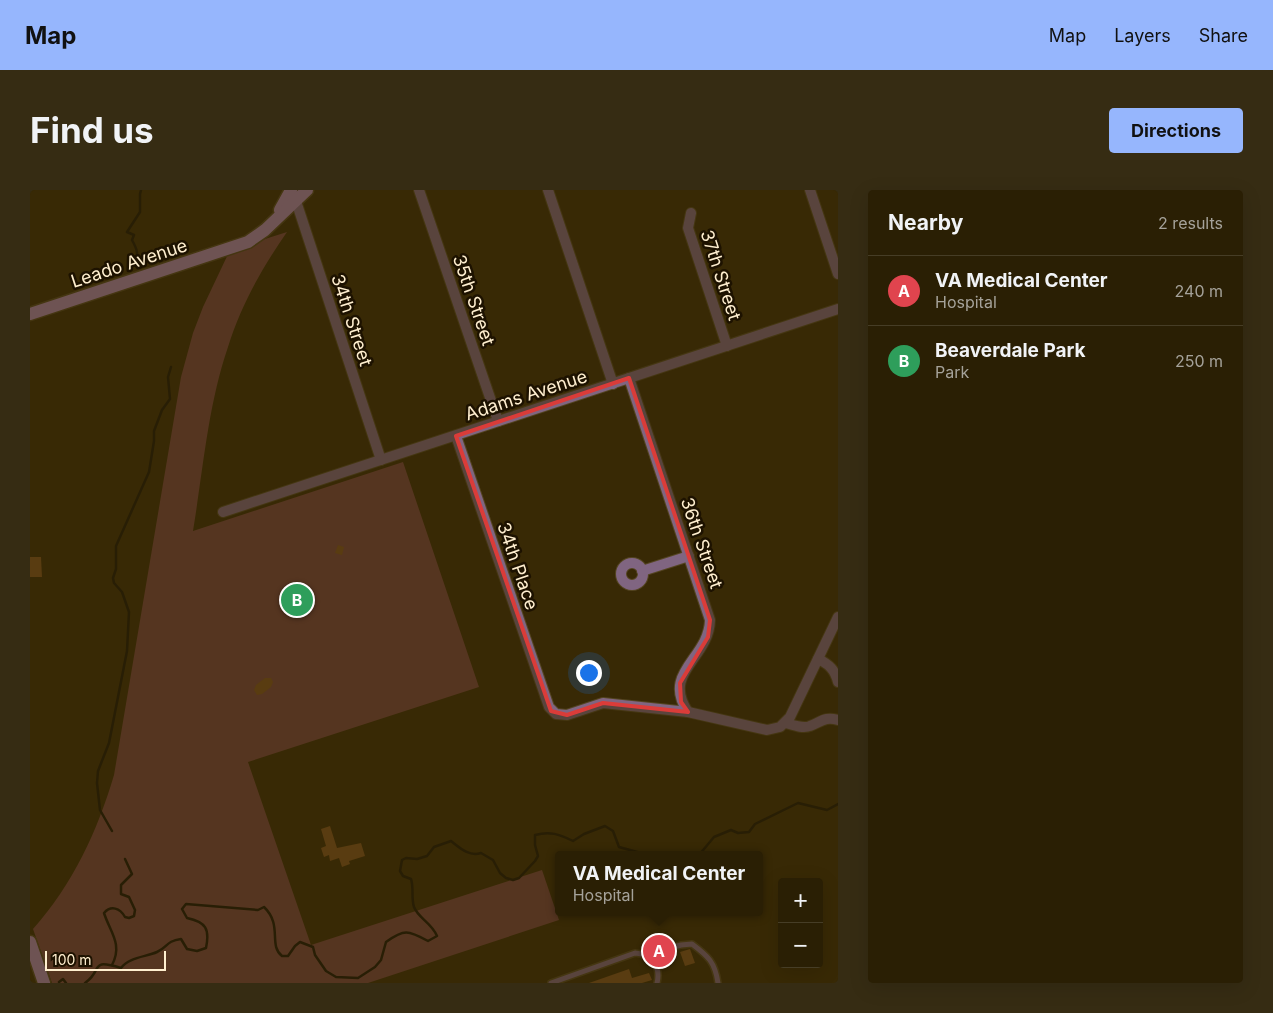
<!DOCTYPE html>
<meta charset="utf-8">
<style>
body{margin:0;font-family:Inter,sans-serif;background:#362c13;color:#f1f3f6}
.controls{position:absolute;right:15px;bottom:15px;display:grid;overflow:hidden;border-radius:5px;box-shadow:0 5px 20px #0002}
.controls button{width:45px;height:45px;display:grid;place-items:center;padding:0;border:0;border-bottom:1px solid #463d26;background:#2a1f04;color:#f1f3f6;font:25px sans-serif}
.scale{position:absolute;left:15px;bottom:12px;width:121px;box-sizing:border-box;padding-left:5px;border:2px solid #ffefcf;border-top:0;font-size:14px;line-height:18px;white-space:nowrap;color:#ffefcf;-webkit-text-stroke:4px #1d1200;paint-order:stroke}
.you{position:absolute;left:558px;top:482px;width:18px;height:18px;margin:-12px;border:4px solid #fff;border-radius:50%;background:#1a73e8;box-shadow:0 0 0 8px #1a73e833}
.badge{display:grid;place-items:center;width:32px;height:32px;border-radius:50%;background:#96b6fd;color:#fff;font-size:16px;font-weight:700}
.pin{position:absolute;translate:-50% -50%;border:2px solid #fff;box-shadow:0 1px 5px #0006}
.popup{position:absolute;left:525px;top:661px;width:208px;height:65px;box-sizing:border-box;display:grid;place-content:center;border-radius:5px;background:#2a1f04;filter:drop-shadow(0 1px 4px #0005);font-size:16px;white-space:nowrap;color:#a5a29a}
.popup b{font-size:19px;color:#f1f3f6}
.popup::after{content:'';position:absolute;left:50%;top:100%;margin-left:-10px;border:10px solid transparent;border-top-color:#2a1f04}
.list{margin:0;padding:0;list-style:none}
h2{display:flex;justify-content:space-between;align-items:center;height:65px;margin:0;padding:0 20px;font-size:21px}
h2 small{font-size:16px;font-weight:400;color:#a5a29a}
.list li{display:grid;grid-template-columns:32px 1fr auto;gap:15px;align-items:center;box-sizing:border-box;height:70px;padding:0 20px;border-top:1px solid #463d26}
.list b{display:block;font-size:19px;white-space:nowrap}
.list p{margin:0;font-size:16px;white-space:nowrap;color:#a5a29a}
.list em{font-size:16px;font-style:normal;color:#a5a29a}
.map{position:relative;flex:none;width:808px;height:793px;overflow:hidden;border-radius:5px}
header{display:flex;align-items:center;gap:30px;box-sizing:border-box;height:70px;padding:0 25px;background:#96b6fd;color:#111}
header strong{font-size:24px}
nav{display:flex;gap:28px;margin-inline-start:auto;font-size:18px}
.intro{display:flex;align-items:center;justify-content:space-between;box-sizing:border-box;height:120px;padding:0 30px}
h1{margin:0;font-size:35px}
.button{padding:12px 22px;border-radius:5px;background:#96b6fd;color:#111;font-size:18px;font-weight:700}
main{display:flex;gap:30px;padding:0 30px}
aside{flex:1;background:#2a1f04;border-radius:5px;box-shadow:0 5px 20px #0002}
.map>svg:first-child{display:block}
.green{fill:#784440}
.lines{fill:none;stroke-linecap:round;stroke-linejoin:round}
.stream{stroke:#161005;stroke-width:2.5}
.building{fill:#81521f}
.lane-casing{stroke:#544521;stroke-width:8}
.street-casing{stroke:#544521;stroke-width:12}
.secondary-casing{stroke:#544521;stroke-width:15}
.lane{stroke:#806581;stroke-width:5}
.street{stroke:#806581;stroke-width:10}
.secondary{stroke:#b085b2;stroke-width:12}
.marked{fill:none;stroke:#da3c39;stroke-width:4;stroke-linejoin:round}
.labels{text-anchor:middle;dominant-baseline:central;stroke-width:5;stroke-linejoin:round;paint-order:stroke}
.street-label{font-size:18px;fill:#ffefcf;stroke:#1d1200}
</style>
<header>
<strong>Map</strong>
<nav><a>Map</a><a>Layers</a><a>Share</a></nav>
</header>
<div class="intro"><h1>Find us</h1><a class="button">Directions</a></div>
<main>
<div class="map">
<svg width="808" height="793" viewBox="0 0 808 793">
<rect width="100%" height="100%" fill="#382905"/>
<path class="green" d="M257 42C232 78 211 115 198 157 178 215 173 281 163 341L373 272 449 497 218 572 281 755 512 680 529 730 338 793H22L3 739C43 694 67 642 84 585L151 187 163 143 173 117 200 60Z"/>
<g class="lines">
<g class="stream">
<path d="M105 74C109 64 107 59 102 50L104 45 97 42 110 22V4L111 0"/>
<polyline points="82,641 70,620 67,593 68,581 79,553 97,461 99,422 92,402 84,393 83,388 86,379 86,356 119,282 124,251 124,241 132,220 140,209 138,187 141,177"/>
<polyline points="669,665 684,647 701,640 708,643 719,642 725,634 768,613 797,620 808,614"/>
<path d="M82 775C93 754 80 742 74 723 81 715 90 718 95 727L99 728 104 726 105 720 99 707 91 704V695L102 684 95 669"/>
<polyline points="29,792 33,789 36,793"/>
<path d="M55 793C74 780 58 768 91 778 99 767 116 767 127 762 138 757 136 751 151 749L157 759 167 761 176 758C180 739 176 732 157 728L152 719 156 714 228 720 234 717C253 735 238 755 252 766H258L265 756 270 752 283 757 285 765 296 781 306 787 328 788 345 777 351 770 356 752C374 739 378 740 398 751L407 746C402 733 388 728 384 717 381 708 384 698 381 689L373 686 370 681 372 670 376 668 387 669 397 666 404 657 421 651C430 658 439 667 451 663L463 670 470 683 476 688 483 690 489 688 505 671 508 666 505 655V645C520 641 529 644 543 651L554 644 575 636 583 641 589 657 618 665"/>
</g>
</g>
<g class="building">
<polygon points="308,355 314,357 312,365 305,363"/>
<polygon points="0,367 11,367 12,387 0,387"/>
<polygon points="235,488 241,488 243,492 241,497 232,504 227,505 224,500 226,495"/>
<polygon points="300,636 307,658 331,653 335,666 319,671 320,674 312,677 309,668 300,671 299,665 294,667 291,658 296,656 291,639"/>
<polygon points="660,759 665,773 655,776 650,762"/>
<polygon points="599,779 602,788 619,783 622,790 612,793 559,793"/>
</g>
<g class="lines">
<g class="lane-casing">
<g id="lane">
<path d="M616 765 651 755 662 754C678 766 685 772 688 793"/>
<path d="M521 793 605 763C622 764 631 777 627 793"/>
</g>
</g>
<g class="street-casing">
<g id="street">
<polyline points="389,0 468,231"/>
<polyline points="518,0 583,194"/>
<polyline points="780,0 808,84"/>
<polyline points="264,5 351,270"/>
<polyline points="661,23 658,38 697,156"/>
<path d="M599 188 680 430C679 469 631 482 658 522"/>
<polyline points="426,246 519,517 526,524 537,525 573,513 658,522 737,540 750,537 760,527 808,427"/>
<polyline points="193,322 808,119"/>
<circle cx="602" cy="384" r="11"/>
<polyline points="612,381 659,366"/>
<path d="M788 469C799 474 805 480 808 492"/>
<path d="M756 533C763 535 773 539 780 536 791 532 795 526 808 530"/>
</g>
</g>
<g class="secondary-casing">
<g id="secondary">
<polyline points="250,20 261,0"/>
<polyline points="0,124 218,52 235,40 277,0"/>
<polyline points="0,752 14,793"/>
</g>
</g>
<use href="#lane" class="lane"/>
<use href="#street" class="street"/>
<use href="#secondary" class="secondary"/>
</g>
<path d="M0 0H808V793H0ZM599 188 680 430 678 447 650 493 651 512 658 522 573 513 537 525 521 521 426 246Z" fill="#382905" fill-opacity=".55" fill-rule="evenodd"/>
<path class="marked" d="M599 188 680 430 678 447 650 493 651 512 658 522 573 513 537 525 521 521 426 246Z"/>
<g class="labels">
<g class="street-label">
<text transform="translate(99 73) rotate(-18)">Leado Avenue</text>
<text transform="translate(691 85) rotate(72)">37th Street</text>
<text transform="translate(444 110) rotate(71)">35th Street</text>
<text transform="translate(322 130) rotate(72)">34th Street</text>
<text transform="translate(496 205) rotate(-18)">Adams Avenue</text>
<text transform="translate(672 353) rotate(71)">36th Street</text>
<text transform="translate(488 376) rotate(71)">34th Place</text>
</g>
</g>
</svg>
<div class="controls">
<button>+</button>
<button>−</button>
</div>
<div class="scale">100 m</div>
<div class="you"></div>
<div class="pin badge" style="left:629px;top:761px;background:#e0444e">A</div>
<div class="popup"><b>VA Medical Center</b>Hospital</div>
<div class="pin badge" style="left:267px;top:410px;background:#2e9e5b">B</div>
</div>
<aside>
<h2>Nearby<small>2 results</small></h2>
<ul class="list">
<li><span class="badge" style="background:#e0444e">A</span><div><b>VA Medical Center</b><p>Hospital</p></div><em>240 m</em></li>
<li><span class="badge" style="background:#2e9e5b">B</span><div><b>Beaverdale Park</b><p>Park</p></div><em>250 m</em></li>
</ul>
</aside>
</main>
